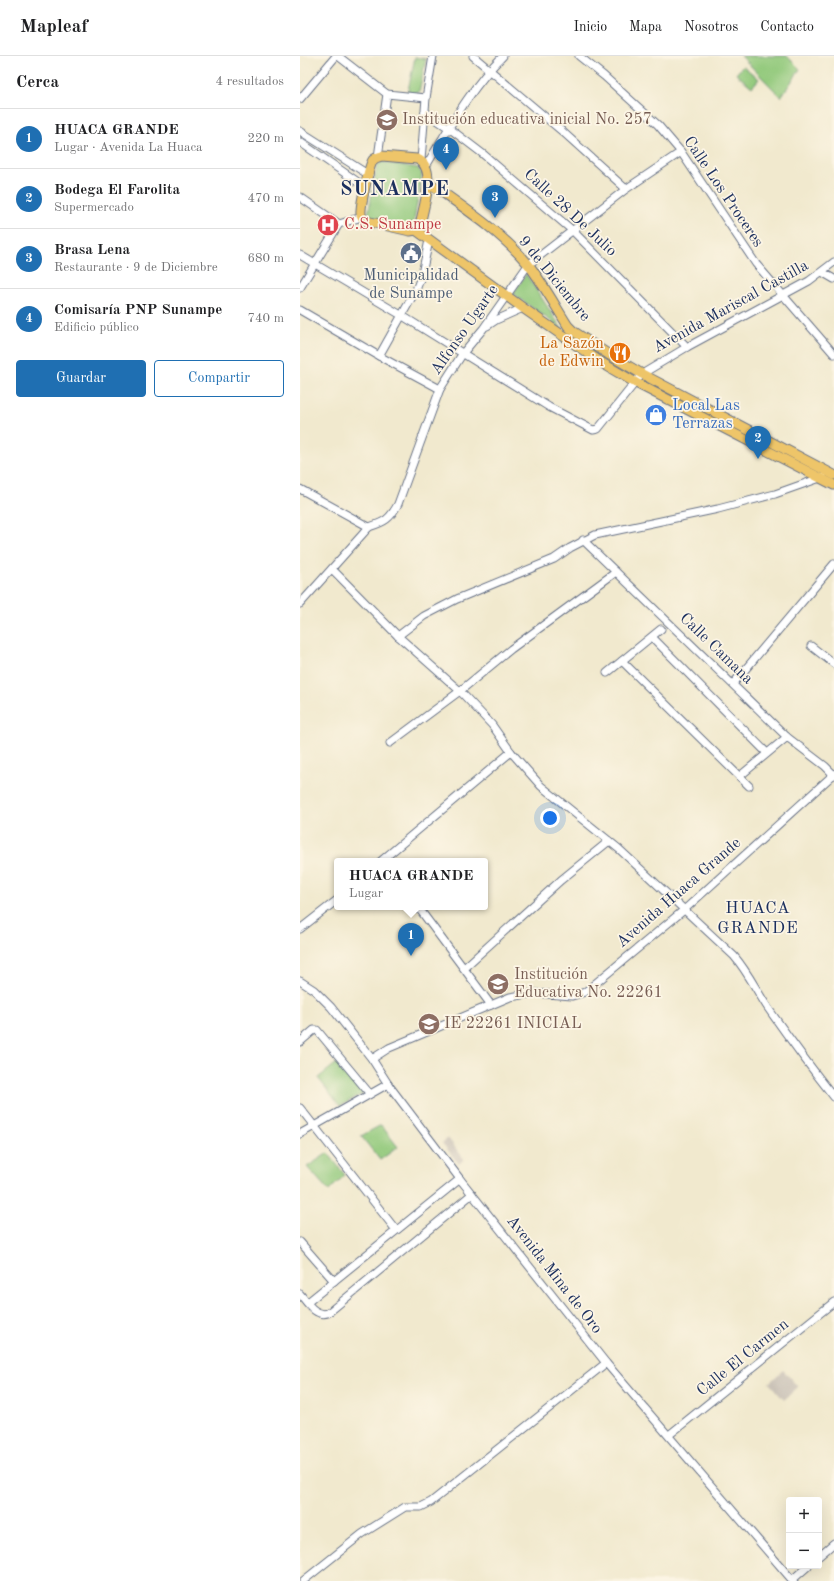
<!DOCTYPE html>
<html lang="es">
<meta charset="utf-8">
<style>
body{margin:0;font-family:"Old Standard TT",serif;background:#f2f2f2;color:#202124}
.controls{position:absolute;right:12px;bottom:12px;display:grid;overflow:hidden;border-radius:4px;box-shadow:0 4px 16px #0002}
.controls button{width:36px;height:36px;display:grid;place-items:center;padding:0;border:0;border-bottom:1px solid #e0e0e0;background:#fff;color:#202124;font:20px sans-serif}
.you{position:absolute;left:250px;top:762px;width:14px;height:14px;margin:-10px;border:3px solid #fff;border-radius:50%;background:#1a73e8;box-shadow:0 0 0 6px #1a73e833}
.badge{display:grid;place-items:center;width:26px;height:26px;border-radius:50%;background:#1f6fb2;color:#fff;font-size:13px;font-weight:700}
.pin{position:absolute;translate:-50% -33px;filter:drop-shadow(0 1px 2px #0008)}
.pin::after{content:'';position:absolute;top:21px;width:14px;height:12px;background:inherit;clip-path:polygon(0 0,100% 0,50% 100%)}
.popup{position:absolute;left:34px;top:802px;width:154px;height:52px;box-sizing:border-box;display:grid;place-content:center;border-radius:4px;background:#fff;filter:drop-shadow(0 1px 3px #0005);font-size:13px;white-space:nowrap;color:#757577}
.popup b{font-size:15px;color:#202124}
.popup::after{content:'';position:absolute;left:50%;top:100%;margin-left:-8px;border:8px solid transparent;border-top-color:#fff}
.list{margin:0;padding:0;list-style:none}
h2{display:flex;justify-content:space-between;align-items:center;height:52px;margin:0;padding:0 16px;font-size:17px}
h2 small{font-size:13px;font-weight:400;color:#757577}
.list li{display:grid;grid-template-columns:26px 1fr auto;gap:12px;align-items:center;box-sizing:border-box;height:60px;padding:0 16px;border-top:1px solid #e0e0e0}
.list b{display:block;font-size:15px;white-space:nowrap}
.list p{margin:0;font-size:13px;white-space:nowrap;color:#757577}
.list em{font-size:13px;font-style:normal;color:#757577}
.actions{display:flex;gap:8px;padding:12px 16px}
.actions a{flex:1;padding:9px 0;border:1px solid #1f6fb2;border-radius:4px;text-align:center;font-size:14px;color:#1f6fb2}
.actions .main{background:#1f6fb2;color:#fff}
.map{position:relative;flex:none;width:534px;height:1525px;overflow:hidden}
header{display:flex;align-items:center;gap:24px;box-sizing:border-box;height:56px;padding:0 20px;background:#fff;border-bottom:1px solid #e0e0e0}
header strong{font-size:19px}
nav{display:flex;gap:22px;margin-inline-start:auto;font-size:14px}
main{display:flex}
aside{flex:1;background:#fff}
.map>svg:first-child{display:block}
.industrial{fill:#cbc3b8}
.green{fill:#92c97b;stroke:#567c6c}
.lines{fill:none;stroke-linecap:round;stroke-linejoin:round}
.minor-casing{stroke:#667085;stroke-width:9}
.major-casing{stroke:#667085;stroke-width:11}
.minor{stroke:#fff;stroke-width:7}
.major{stroke:#eec569;stroke-width:9}
.labels{text-anchor:middle;dominant-baseline:central;stroke-width:3.5;stroke-linejoin:round;paint-order:stroke}
.education-label{font-size:16px;fill:#785e54;stroke:#fcf5e5;text-anchor:start}
.street-label{font-size:16px;fill:#1b2f5e;stroke:#fcf5e5}
.health-label{font-size:16px;fill:#be3a42;stroke:#fcf5e5;text-anchor:start}
.service-label{font-size:16px;fill:#4e5e75;stroke:#fcf5e5}
.food-label{font-size:16px;fill:#c56008;stroke:#fcf5e5;text-anchor:end}
.shop-label{font-size:16px;fill:#366cbe;stroke:#fcf5e5;text-anchor:start}
.neighbourhood-label{font-size:17px;letter-spacing:1px;fill:#1b2f5e;stroke:#fcf5e5}
.district-label{font-size:20px;font-weight:bold;letter-spacing:1px;fill:#1b2f5e;stroke:#fcf5e5}
</style>
<header>
<strong>Mapleaf</strong>
<nav><a>Inicio</a><a>Mapa</a><a>Nosotros</a><a>Contacto</a></nav>
</header>
<main>
<aside>
<h2>Cerca<small>4 resultados</small></h2>
<ul class="list">
<li><span class="badge">1</span><div><b>HUACA GRANDE</b><p>Lugar · Avenida La Huaca</p></div><em>220 m</em></li>
<li><span class="badge">2</span><div><b>Bodega El Farolita</b><p>Supermercado</p></div><em>470 m</em></li>
<li><span class="badge">3</span><div><b>Brasa Lena</b><p>Restaurante · 9 de Diciembre</p></div><em>680 m</em></li>
<li><span class="badge">4</span><div><b>Comisaría PNP Sunampe</b><p>Edificio público</p></div><em>740 m</em></li>
</ul>
<div class="actions"><a class="main">Guardar</a><a>Compartir</a></div>
</aside>
<div class="map">
<svg width="534" height="1525" viewBox="0 0 534 1525">
<rect width="100%" height="100%" fill="#fcf5e5"/>
<filter id="ink" filterUnits="userSpaceOnUse"><feTurbulence type="fractalNoise" baseFrequency=".025" numOctaves="2"/><feDisplacementMap in="SourceGraphic" scale="8" xChannelSelector="R" yChannelSelector="G"/><feConvolveMatrix kernelMatrix="1 2 1 2 8 2 1 2 1" color-interpolation-filters="sRGB"/></filter>
<filter id="wash" filterUnits="userSpaceOnUse"><feTurbulence type="fractalNoise" baseFrequency=".012" numOctaves="4" result="noise"/><feDisplacementMap in="SourceGraphic" scale="16" xChannelSelector="R" yChannelSelector="G"/><feGaussianBlur stdDeviation="0.9" result="paint"/><feColorMatrix in="noise" values="0 0 0 0 0 0 0 0 0 0 0 0 0 0 0 0 0 1.4 0 .05"/><feComposite in="paint" operator="in"/></filter>
<g filter="url(#wash)">
<rect width="100%" height="100%" fill="#f1e9ce"/>
<g class="industrial">
<polygon points="148,1082 164,1103 159,1108 142,1087"/>
<polygon points="483,1314 498,1331 484,1344 469,1327"/>
</g>
<g class="green">
<polygon points="441,0 487,0 500,13 481,41"/>
<polygon points="115,1 126,3 119,36 107,39"/>
<polygon points="443,10 459,23 452,31 436,18"/>
<polygon points="82,106 118,112 122,118 114,165 108,170 72,163 68,158 77,109"/>
<polygon points="226,218 262,273 213,238"/>
<polygon points="38,1006 64,1037 40,1050 18,1022"/>
<polygon points="81,1069 98,1091 80,1104 61,1080"/>
<polygon points="28,1097 45,1119 29,1135 7,1111"/>
</g>
</g>
<g filter="url(#ink)">
<g class="lines">
<g class="minor-casing">
<g id="minor">
<polyline points="38,0 87,38 126,42"/>
<polyline points="173,0 263,76 326,133"/>
<polyline points="279,0 304,20 358,69 381,96 456,208 534,298"/>
<polyline points="0,43 36,0"/>
<polyline points="125,56 149,72 183,98 273,175 387,291"/>
<polyline points="0,75 69,119"/>
<polyline points="0,86 65,131"/>
<polyline points="78,101 87,38"/>
<polyline points="121,104 126,42 133,0"/>
<path d="M126 110C149 72 171 31 203 0"/>
<polyline points="0,141 39,168"/>
<polyline points="0,199 101,259 249,351 293,374 298,373 342,318 387,291 509,225 534,206"/>
<polyline points="522,216 534,223"/>
<polyline points="0,232 39,168 62,161"/>
<polyline points="0,254 79,300 140,333"/>
<polyline points="187,270 196,264 223,252"/>
<polyline points="79,300 116,234 122,218 129,184"/>
<polyline points="0,433 69,471"/>
<polyline points="283,484 487,681 525,710 534,719"/>
<path d="M32 513 98 580 160 635 192 669 211 696 241 730 319 793 434 900C448 916 456 934 468 952 489 982 511 1012 534 1041"/>
<path d="M0 548 69 471C85 466 90 463 98 448L140 333 163 297 183 273 228 209 326 133 381 96"/>
<polyline points="98,580 124,560 157,543 254,503 270,492 295,479 418,453 475,438 523,421"/>
<polyline points="352,581 467,697"/>
<polyline points="511,590 534,608"/>
<polyline points="322,605 449,730"/>
<polyline points="307,617 361,573"/>
<polyline points="433,628 534,508"/>
<polyline points="90,687 160,635 211,593 316,516"/>
<polyline points="440,720 487,681"/>
<polyline points="81,805 211,696"/>
<polyline points="118,851 191,949"/>
<polyline points="0,873 37,844"/>
<polyline points="164,912 261,824 309,785"/>
<polyline points="0,925 14,934 31,951 72,1003 88,1028 160,1123 306,1307 493,1525"/>
<polyline points="0,986 14,974 17,974 70,1038"/>
<polyline points="72,1003 89,992 210,941 234,937 272,940 285,936 384,854 534,718"/>
<polyline points="0,1052 96,1174"/>
<polyline points="0,1078 88,1028"/>
<polyline points="0,1186 34,1225"/>
<path d="M0 1238C7 1246 15 1261 28 1257L172 1138"/>
<polyline points="8,1246 160,1123"/>
<polyline points="369,1379 534,1246"/>
<polyline points="519,1500 534,1487"/>
<polyline points="492,1524 508,1510"/>
<polyline points="3,1525 62,1478 105,1451 121,1451 131,1446 306,1307"/>
</g>
</g>
<g class="major-casing">
<g id="major">
<path d="M82 100 117 103C138 111 123 152 120 169L116 174 110 175 66 165C64 163 61 161 61 158 60 150 69 110 73 104 76 101 79 101 82 100Z"/>
<path d="M128 126C163 151 200 175 228 208 242 226 256 251 268 270L273 275 308 298 342 318 534 419"/>
<polyline points="116,174 223,252 302,307 336,327 534,429"/>
</g>
</g>
<use href="#minor" class="minor"/>
<use href="#major" class="major"/>
</g>
</g>
<defs>
<g id="school-disc" transform="scale(1.15)"><circle r="9.5" fill="#8d6e63" stroke="#fcf5e5"/><path d="M0-5L7-2L0 1L-7-2ZM-4 1L0 2.5L4 1V4Q0 6-4 4Z" fill="#fff"/></g>
<g id="hospital-disc" transform="scale(1.15)"><circle r="9.5" fill="#e0444e" stroke="#fcf5e5"/><path d="M-5-5h3v3.5h4V-5h3V5h-3V1.5h-4V5h-3Z" fill="#fff"/></g>
<g id="civic-disc" transform="scale(1.15)"><circle r="9.5" fill="#5c6f8a" stroke="#fcf5e5"/><path d="M-.6-6.5H3V-4.5H.6V-3L4-1V1h2V6H-6V1h2V-1L-.6-3ZM-1.2 2.5V6h2.4V2.5Z" fill="#fff"/></g>
<g id="restaurant-disc" transform="scale(1.15)"><circle r="9.5" fill="#e8710a" stroke="#fcf5e5"/><path d="M-5-6h1v4h1v-4h1v4h1v-4h1v5L-1.5 .5V6h-2V.5L-5-1ZM5-6V6H3V1.5H1.5Q1.5-4 5-6Z" fill="#fff"/></g>
<g id="shop-disc" transform="scale(1.15)"><circle r="9.5" fill="#3f7fe0" stroke="#fcf5e5"/><path d="M-5-2.5h2.3a2.7 3.5 0 0 1 5.4 0H5L5.5 6h-11ZM-1.5-2.5h3a1.5 2.3 0 0 0-3 0Z" fill="#fff"/></g>
</defs>
<g fill-rule="evenodd">
<use href="#school-disc" x="87" y="64"/>
<use href="#hospital-disc" x="28" y="169"/>
<use href="#civic-disc" x="111" y="197"/>
<use href="#restaurant-disc" x="320" y="297"/>
<use href="#shop-disc" x="356" y="359"/>
<use href="#school-disc" x="198" y="928"/>
<use href="#school-disc" x="129" y="968"/>
</g>
<g class="labels">
<g class="education-label">
<text x="102" y="64">Institución educativa inicial No. 257</text>
<text x="214" y="919">Institución<tspan x="214" dy="18">Educativa No. 22261</tspan></text>
<text x="144" y="968">IE 22261 INICIAL</text>
</g>
<g class="street-label">
<text transform="translate(423 136) rotate(56)">Calle Los Proceres</text>
<text transform="translate(270 157) rotate(43)">Calle 28 De Julio</text>
<text transform="translate(254 223) rotate(51)">9 de Diciembre</text>
<text transform="translate(431 251) rotate(-29)">Avenida Mariscal Castilla</text>
<text transform="translate(165 274) rotate(-55)">Alfonso Ugarte</text>
<text transform="translate(416 593) rotate(44)">Calle Camana</text>
<text transform="translate(379 837) rotate(-41)">Avenida Huaca Grande</text>
<text transform="translate(254 1219) rotate(52)">Avenida Mina de Oro</text>
<text transform="translate(443 1302) rotate(-39)">Calle El Carmen</text>
</g>
<g class="health-label">
<text x="44" y="169">C.S. Sunampe</text>
</g>
<g class="service-label">
<text x="111" y="220">Municipalidad<tspan x="111" dy="18">de Sunampe</tspan></text>
</g>
<g class="food-label">
<text x="304" y="288">La Sazón<tspan x="304" dy="18">de Edwin</tspan></text>
</g>
<g class="shop-label">
<text x="372" y="350">Local Las<tspan x="372" dy="18">Terrazas</tspan></text>
</g>
<g class="neighbourhood-label">
<text x="458" y="852">HUACA<tspan x="458" dy="20">GRANDE</tspan></text>
</g>
<g class="district-label">
<text x="95" y="134">SUNAMPE</text>
</g>
</g>
</svg>
<div class="controls">
<button>+</button>
<button>−</button>
</div>
<div class="you"></div>
<div class="pin badge" style="left:111px;top:900px">1</div>
<div class="popup"><b>HUACA GRANDE</b>Lugar</div>
<div class="pin badge" style="left:458px;top:403px">2</div>
<div class="pin badge" style="left:195px;top:162px">3</div>
<div class="pin badge" style="left:146px;top:114px">4</div>
</div>
</main>
